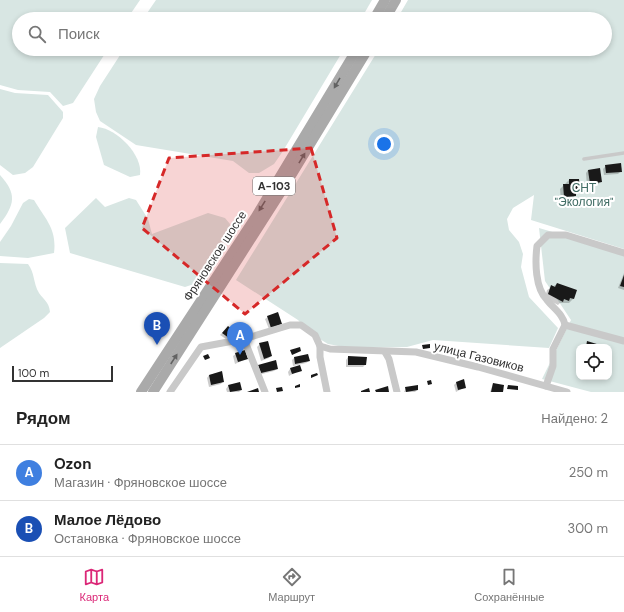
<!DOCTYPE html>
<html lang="ru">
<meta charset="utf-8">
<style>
body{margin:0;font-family:"DM Sans",sans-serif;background:#f6f6f6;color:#222}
.controls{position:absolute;right:12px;bottom:12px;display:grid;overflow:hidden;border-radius:8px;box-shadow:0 2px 6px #0003}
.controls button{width:36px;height:36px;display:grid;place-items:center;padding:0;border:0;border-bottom:1px solid #e0e0e0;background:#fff;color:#222;font:20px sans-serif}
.scale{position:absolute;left:12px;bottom:10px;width:101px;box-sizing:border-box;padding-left:4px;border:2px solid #323232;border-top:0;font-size:11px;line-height:14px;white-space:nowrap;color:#323232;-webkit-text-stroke:3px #fff;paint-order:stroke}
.you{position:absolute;left:384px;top:144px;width:14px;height:14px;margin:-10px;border:3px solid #fff;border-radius:50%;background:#1a73e8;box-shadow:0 0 0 6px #1a73e833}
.badge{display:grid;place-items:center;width:26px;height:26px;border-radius:50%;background:#db2777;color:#fff;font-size:13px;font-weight:700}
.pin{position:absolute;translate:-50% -33px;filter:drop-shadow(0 1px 2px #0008)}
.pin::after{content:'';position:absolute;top:21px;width:14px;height:12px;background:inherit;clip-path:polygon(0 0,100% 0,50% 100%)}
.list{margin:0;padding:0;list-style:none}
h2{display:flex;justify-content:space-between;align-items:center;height:52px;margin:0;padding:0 16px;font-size:17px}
h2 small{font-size:13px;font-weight:400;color:#767676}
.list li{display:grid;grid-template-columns:26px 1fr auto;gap:12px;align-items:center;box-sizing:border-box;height:56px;padding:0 16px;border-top:1px solid #e0e0e0}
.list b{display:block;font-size:15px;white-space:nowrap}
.list p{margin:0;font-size:13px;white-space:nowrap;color:#767676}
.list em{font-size:13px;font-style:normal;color:#767676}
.icon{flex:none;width:22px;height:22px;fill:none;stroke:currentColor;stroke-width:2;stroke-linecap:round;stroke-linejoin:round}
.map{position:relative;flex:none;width:624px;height:392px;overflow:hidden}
.search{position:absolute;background:#fff;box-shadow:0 2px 6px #0003;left:12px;right:12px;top:12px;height:44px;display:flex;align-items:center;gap:10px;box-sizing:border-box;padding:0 14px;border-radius:22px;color:#767676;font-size:15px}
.sheet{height:164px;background:#fff}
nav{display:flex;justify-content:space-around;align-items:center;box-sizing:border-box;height:56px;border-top:1px solid #e0e0e0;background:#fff;font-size:11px;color:#767676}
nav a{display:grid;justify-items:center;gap:2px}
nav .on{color:#db2777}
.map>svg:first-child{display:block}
.green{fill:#d8e6e3;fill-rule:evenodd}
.shadow{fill:#0003}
.building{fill:#191919}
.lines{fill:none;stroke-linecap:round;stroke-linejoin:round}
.service{stroke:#c9c9c9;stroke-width:3.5}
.minor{stroke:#c9c9c9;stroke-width:7}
.primary{stroke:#aaa;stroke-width:10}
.oneway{fill:#626262}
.marked{fill:#d62828;fill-opacity:0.2;stroke:#d62828;stroke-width:3;stroke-dasharray:8 5;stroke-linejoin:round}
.labels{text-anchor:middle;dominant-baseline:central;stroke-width:4;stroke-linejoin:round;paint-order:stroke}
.shield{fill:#fff;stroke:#707070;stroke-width:1}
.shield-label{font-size:11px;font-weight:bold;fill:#323232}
.park-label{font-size:12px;fill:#416d65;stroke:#fff}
.street-label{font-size:12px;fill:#323232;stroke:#fff}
</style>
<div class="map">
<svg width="624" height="392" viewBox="0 0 624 392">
<rect width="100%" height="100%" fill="#fff"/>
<g class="green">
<polygon points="0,0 140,0 127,19 19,19 19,49 108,49 73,103 63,106 50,92 18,90 0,85"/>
<polygon points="156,0 372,0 361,19 143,19"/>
<polygon points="408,0 624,0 624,249 531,220 534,195 513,208 507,219 509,230 519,242 523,254 521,267 529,297 558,328 549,348 433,340 407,347 350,348 328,344 310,333 298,320 236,280 379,49 605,49 605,19 397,19"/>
<polygon points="124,49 344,49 283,151 274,164 259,173 249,173 233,161 136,145 100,121 96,112 94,99 100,86"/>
<polygon points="0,89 15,93 48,95 63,112 63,118 33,167 25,173 13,175 0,165"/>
<path d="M98 127C117 129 143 155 140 175L130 177 104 165 96 137Z"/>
<path d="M0 175C17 194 15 204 0 224Z"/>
<polygon points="96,198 105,207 129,198 136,200 148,219 152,234 208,213 225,218 230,224 229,235 194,284 185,287 70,253 65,228"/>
<path d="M29 199 34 200C46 220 57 229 54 253L28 258 0 256V242L11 226 23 203Z"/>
<path d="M539 228 624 253V392H591L542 379 571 320 545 281ZM579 347H609V377H579Z"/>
<path d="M0 263 28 264C35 273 33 283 39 293 44 300 49 302 50 312L44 318 0 348Z"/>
</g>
<g class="shadow">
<polygon points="606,166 621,171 618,174 604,175 603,169"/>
<polygon points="599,169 601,182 598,184 587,186 586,173 588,170"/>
<polygon points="569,180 579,191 571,200 561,201 560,189"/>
<polygon points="624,273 624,290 618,288"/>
<polygon points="557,284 575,290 573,299 569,303 560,303 558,305 545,298 547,290"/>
<polygon points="268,317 281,324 269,329 265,319"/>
<polygon points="228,327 228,337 226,339 220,335"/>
<polygon points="260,344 271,356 269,358 261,361 257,347"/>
<polygon points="236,354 246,359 235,364 233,356"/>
<polygon points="348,357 365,365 363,367 346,367 346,360"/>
<polygon points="294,358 309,361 306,363 293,366 292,360"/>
<polygon points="256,368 277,369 274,371 258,375"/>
<polygon points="290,369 300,370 289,376 288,372"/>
<polygon points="221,372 223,381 221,384 209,387 207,378 209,375"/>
<polygon points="457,382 465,387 456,392 454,385"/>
<polygon points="239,383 241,390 239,392 227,392 226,389 228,386"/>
<polygon points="493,384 502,392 490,392"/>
<polygon points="406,388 417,390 415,392 404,392"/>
</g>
<g class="building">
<polygon points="621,163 622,172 606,173 605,165"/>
<polygon points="600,168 602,182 590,184 588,170"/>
<polygon points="569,179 579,179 580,191 576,191 576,196 564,197 563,184 569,184"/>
<polygon points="624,275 624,287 620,286"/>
<polygon points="557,283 577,290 574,299 570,298 569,301 564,299 563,302 548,294 551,285 555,287"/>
<polygon points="278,312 282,324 271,328 267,316"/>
<polygon points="228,326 234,331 229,338 222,333"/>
<polygon points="268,341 272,356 264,359 259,343"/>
<polygon points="587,341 600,345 599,347 586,347"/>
<polygon points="430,344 430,348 423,349 422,345"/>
<polygon points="300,347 301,351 292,355 290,350"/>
<polygon points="245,350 248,359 238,362 235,353"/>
<polygon points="208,354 210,358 205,360 203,356"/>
<polygon points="308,354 310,361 295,364 294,357"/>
<polygon points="348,356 367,357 366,365 348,365"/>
<polygon points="276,360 278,369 261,373 258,365"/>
<polygon points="300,365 302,371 292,374 290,368"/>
<polygon points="222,371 224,382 211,385 209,375"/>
<polygon points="317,373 318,375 311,378 311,375"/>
<polygon points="464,379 466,388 458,390 456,382"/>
<polygon points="431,380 432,384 428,385 427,381"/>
<polygon points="240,382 242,390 230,392 228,385"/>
<polygon points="493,383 504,385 503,392 491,392"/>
<polygon points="300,384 300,387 295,388 295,386"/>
<polygon points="418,385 418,390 406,392 405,387"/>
<polygon points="508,385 518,386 518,390 507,389"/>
<polygon points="388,386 389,392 376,392 375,390"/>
<polygon points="282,387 283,391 277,392 276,388"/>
<polygon points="258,388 259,392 247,392"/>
<polygon points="369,388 370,392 361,392 361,391"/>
</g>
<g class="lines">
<polyline class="service" points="584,159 624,153"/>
<g class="minor">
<polyline points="565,325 624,341"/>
<polyline points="244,339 265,392"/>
<polyline points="320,346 320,357 327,392"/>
<polyline points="385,352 389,359 397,392"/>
<path d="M546 386 553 366V349L565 325C563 314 554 309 547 300 535 288 535 262 537 246L548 235H566L624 253"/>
<polyline points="170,392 201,347 244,339 290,325 301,325 315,335 320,346 330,349 416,352 478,367 567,392"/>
</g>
<g class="primary">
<polyline points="374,19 385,0"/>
<polyline points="385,19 396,0"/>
<polyline points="141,392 255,218 357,49"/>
<polyline points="153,392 284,187 368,49"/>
</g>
</g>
<defs><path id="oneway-solid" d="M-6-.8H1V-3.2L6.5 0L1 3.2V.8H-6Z"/></defs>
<g class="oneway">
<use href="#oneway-solid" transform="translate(337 83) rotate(120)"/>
<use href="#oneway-solid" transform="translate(302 158) rotate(-59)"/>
<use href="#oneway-solid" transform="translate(262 206) rotate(122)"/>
<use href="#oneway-solid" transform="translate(174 359) rotate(-57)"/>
</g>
<path class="marked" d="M311 148 337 238 245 314 142 228 169 158Z"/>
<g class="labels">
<rect class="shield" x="253" y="177" width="42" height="18" rx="3"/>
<g class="shield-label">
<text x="274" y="186">А-103</text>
</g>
<g class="park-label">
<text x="584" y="188">СНТ<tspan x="584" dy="14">"Экология"</tspan></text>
</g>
<g class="street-label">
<text transform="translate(215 256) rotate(-57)">Фряновское шоссе</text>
<text transform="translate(479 357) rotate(14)">улица Газовиков</text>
</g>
</g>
</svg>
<div class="controls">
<button><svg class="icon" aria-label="locate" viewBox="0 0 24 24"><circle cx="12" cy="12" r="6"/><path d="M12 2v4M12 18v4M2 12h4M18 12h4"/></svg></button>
</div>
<div class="scale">100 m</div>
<div class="you"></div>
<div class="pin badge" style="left:240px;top:355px;background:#3f7fe0">A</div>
<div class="pin badge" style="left:157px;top:345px;background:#1a4fb4">B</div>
<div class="search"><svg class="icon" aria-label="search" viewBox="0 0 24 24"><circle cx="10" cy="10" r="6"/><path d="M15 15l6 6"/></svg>Поиск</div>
</div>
<section class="sheet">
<h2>Рядом<small>Найдено: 2</small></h2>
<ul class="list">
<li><span class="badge" style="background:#3f7fe0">A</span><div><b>Ozon</b><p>Магазин · Фряновское шоссе</p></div><em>250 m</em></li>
<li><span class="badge" style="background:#1a4fb4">B</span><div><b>Малое Лёдово</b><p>Остановка · Фряновское шоссе</p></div><em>300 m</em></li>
</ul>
</section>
<nav>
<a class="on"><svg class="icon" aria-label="map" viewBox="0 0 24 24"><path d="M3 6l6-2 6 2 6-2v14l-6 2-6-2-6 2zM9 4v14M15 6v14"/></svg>Карта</a>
<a><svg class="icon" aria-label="directions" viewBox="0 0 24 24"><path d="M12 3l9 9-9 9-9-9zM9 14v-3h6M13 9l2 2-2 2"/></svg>Маршрут</a>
<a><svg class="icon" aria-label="saved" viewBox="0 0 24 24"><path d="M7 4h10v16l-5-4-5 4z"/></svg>Сохранённые</a>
</nav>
